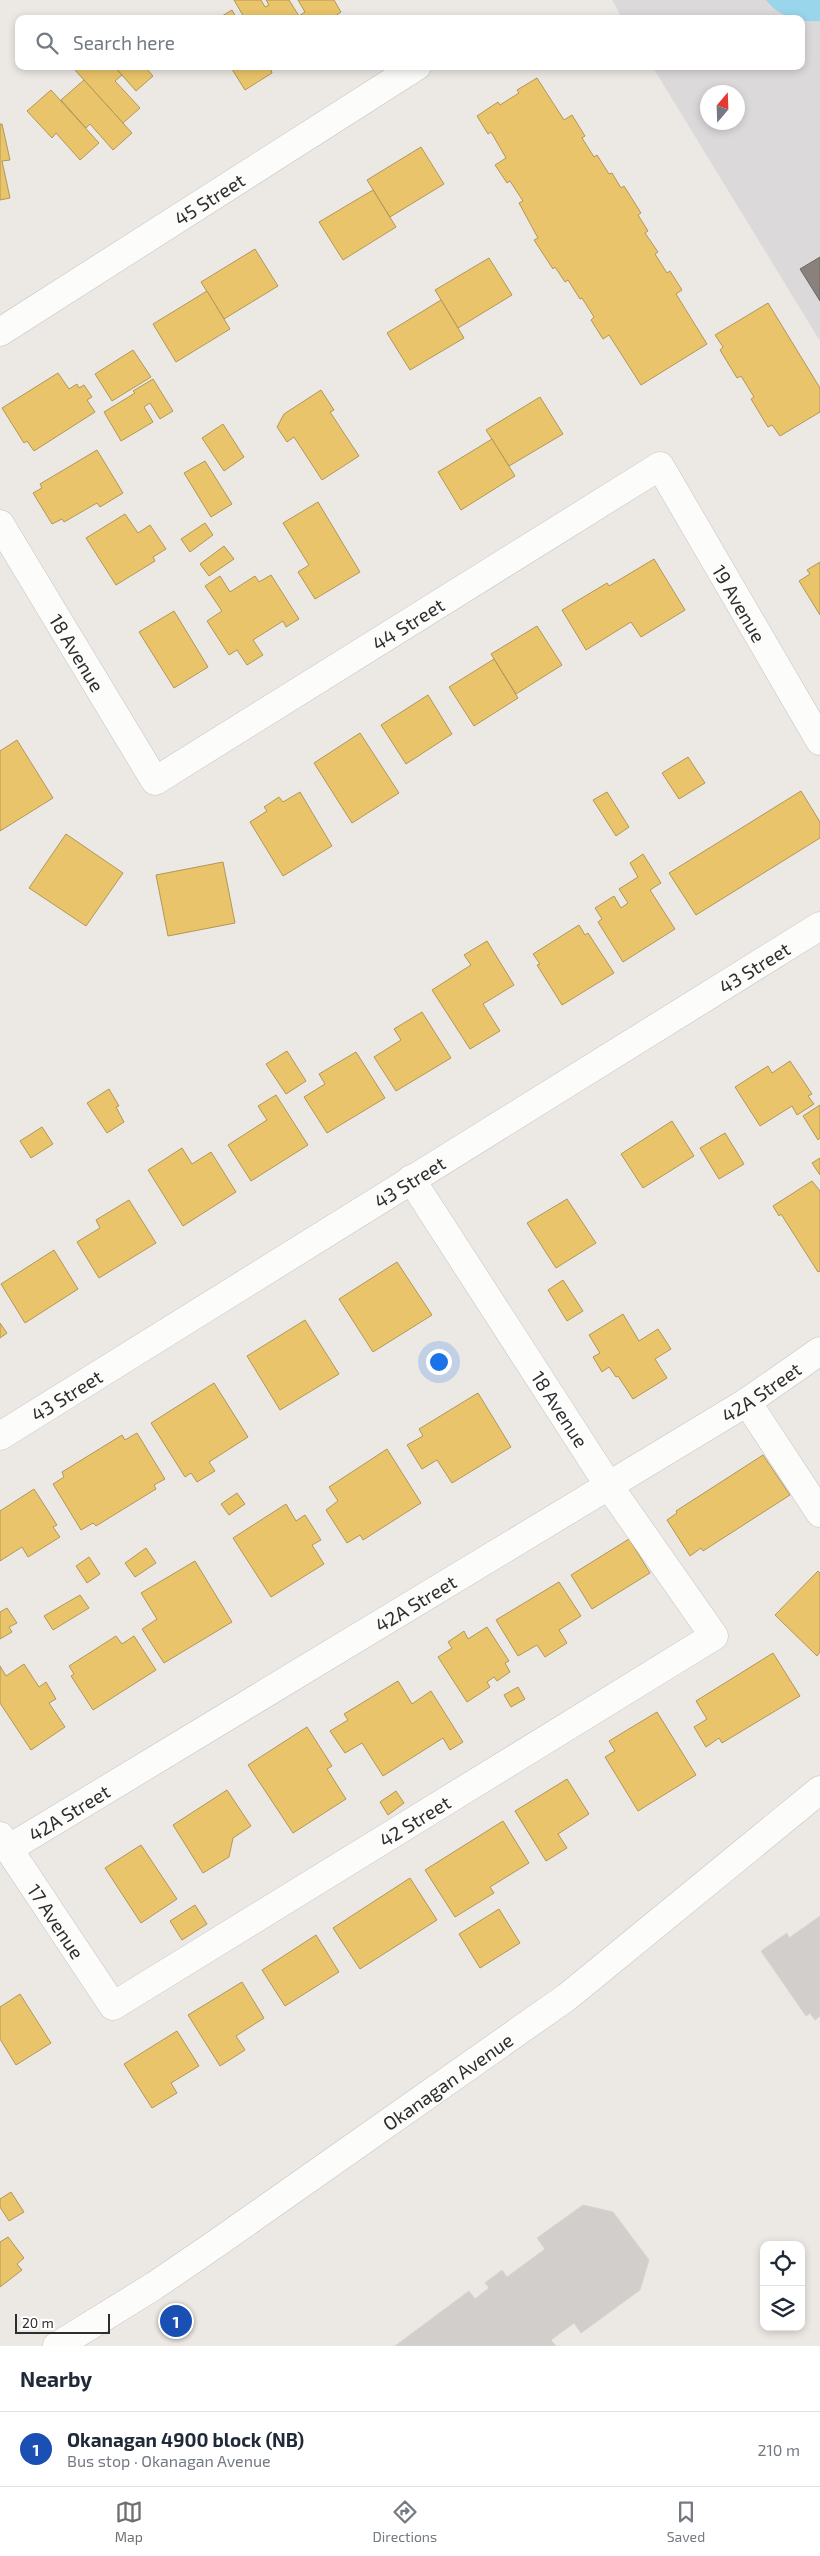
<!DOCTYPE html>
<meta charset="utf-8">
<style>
body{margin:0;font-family:"Exo 2",sans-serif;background:#f6f6f7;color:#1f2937}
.controls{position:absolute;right:15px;bottom:15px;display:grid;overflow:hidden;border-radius:10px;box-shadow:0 2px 8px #0003}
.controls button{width:45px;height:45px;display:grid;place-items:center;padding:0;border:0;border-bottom:1px solid #e0e1e3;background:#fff;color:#1f2937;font:25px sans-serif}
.compass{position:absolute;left:700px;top:85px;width:45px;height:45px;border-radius:50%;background:#fff;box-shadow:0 2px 8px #0003;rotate:19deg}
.scale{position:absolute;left:15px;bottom:12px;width:95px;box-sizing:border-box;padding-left:5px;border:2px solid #2e2e2e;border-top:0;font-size:14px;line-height:18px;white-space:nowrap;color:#2e2e2e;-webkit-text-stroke:4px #fff;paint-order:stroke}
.you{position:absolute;left:438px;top:1361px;width:18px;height:18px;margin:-12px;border:4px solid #fff;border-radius:50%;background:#1a73e8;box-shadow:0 0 0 8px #1a73e833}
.badge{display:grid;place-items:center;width:32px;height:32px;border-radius:50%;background:#706f6e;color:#fff;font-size:16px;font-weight:700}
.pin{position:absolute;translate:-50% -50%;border:2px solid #fff;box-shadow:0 1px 5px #0006}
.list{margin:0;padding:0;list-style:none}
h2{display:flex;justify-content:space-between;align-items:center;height:65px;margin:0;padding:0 20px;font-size:21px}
h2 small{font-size:16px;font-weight:400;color:#747a83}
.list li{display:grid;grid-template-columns:32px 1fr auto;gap:15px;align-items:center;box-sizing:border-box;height:75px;padding:0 20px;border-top:1px solid #e0e1e3}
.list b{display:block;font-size:19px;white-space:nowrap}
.list p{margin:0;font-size:16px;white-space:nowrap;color:#747a83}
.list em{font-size:16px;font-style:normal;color:#747a83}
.icon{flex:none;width:28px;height:28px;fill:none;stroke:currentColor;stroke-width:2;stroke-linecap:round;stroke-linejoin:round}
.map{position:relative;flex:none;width:820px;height:2346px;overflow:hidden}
.search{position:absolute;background:#fff;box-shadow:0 2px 8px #0003;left:15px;right:15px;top:15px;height:55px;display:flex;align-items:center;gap:12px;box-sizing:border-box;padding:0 18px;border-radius:10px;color:#747a83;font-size:19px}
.sheet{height:140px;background:#fff}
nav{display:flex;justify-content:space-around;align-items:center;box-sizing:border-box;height:70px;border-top:1px solid #e0e1e3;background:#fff;font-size:14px;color:#747a83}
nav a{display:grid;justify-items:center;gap:2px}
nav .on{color:#706f6e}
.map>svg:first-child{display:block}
.industrial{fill:#dcd9db;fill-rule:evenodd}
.water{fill:#99d6ec}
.homes{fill:#e9c46a;stroke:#b19758}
.industry{fill:#8a817c;stroke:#6e6865}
.building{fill:#d1cecb;stroke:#d7d4d0}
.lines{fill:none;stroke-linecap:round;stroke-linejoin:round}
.street-casing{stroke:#c5c4c5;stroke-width:29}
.secondary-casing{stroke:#c5c4c5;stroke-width:29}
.street{stroke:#fcfcfb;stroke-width:28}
.secondary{stroke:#fcfcfb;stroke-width:28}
.labels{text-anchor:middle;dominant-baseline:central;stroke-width:5;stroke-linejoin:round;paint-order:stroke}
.street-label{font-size:19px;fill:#2e2e2e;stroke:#fff}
</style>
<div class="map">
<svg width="820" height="2346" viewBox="0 0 820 2346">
<rect width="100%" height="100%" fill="#ece8e4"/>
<path class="industrial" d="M612 0H820V341L652 66H801V19H623ZM708 92H738V122H708Z"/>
<path class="water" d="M766 0H820V21C801 23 779 17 766 0Z"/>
<g class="homes">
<polygon points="234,0 261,0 265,7 269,5 266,0 289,0 299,16 305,12 298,0 334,0 341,12 331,19 245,19"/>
<polygon points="232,10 237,19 217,19"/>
<polygon points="76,66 114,66 122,75 115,81 140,108 123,123 74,69"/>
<polygon points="114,66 144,66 153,76 136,91"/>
<polygon points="230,66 277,66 271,70 272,73 245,90"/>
<polygon points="537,78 564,120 572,115 585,136 582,138 594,157 597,155 609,174 612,173 621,188 624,186 641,213 638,215 648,231 645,233 658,252 655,254 667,273 670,271 682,290 676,294 707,344 641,385 609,335 603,339 591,320 594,317 582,298 580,299 568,280 565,282 555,267 553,269 534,240 538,238 519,203 523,201 510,181 507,183 495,165 506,158 491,132 488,134 477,116 498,102 500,105 519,93 517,90"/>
<polygon points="84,80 132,133 113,150 90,124 86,128 61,100"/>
<polygon points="51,90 99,143 80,160 56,133 52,138 27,111"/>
<polygon points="0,124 2,124 10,160 2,161 10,198 0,200"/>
<polygon points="421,147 444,184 390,217 367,180"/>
<polygon points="373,190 396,227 343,260 319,222"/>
<polygon points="255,249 278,286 224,319 201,282"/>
<polygon points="489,258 512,295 458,328 435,290"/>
<polygon points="207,291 230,329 176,362 153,324"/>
<polygon points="441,300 464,338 410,370 387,333"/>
<polygon points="768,303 820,388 820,412 780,436 772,425 768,427 751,399 754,397 741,376 737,378 720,350 723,347 715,335"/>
<polygon points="133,350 151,377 112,401 95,374"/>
<polygon points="58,373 69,389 77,384 79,388 84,385 92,397 87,400 95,412 34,451 27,441 24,443 2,408"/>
<polygon points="153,379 173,411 160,419 150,403 144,407 153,422 121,441 104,412 135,393 133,391"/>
<polygon points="321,390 334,410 330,412 359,456 322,480 294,437 287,442 277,427 284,414"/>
<polygon points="540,397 563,434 509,466 486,430"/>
<polygon points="223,424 244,457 224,471 202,438"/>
<polygon points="492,439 515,476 461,510 438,472"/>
<polygon points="97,450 123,493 100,507 97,503 64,522 62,519 52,524 33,493 42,488 40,484"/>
<polygon points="205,461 232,504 211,517 184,473"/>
<polygon points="318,502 360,572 315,599 298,572 309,565 283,523"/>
<polygon points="125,514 138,533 150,525 166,549 153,557 155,561 116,585 86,538"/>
<polygon points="205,523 213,535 190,552 181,539"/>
<polygon points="224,546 234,559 209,576 200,564"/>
<polygon points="654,559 685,610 641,637 631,622 586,650 562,610 607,583 609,586"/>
<polygon points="820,562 820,615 799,581 810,574 807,570"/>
<polygon points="271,575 299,619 286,627 283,621 253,640 263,655 247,665 237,650 229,655 207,621 222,611 205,586 220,576 230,592 255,576 259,582"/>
<polygon points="174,611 208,667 174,688 139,632"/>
<polygon points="537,626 562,665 516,694 491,654"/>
<polygon points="494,659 518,698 474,726 449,687"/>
<polygon points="428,695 452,734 406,764 381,725"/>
<polygon points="360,733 399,793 352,823 314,763"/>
<polygon points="17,740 53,798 0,831 0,751"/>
<polygon points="688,757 705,783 679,799 662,773"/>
<polygon points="801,791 820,822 820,838 696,915 669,873"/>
<polygon points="300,792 332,846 283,876 250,822 267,811 264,807 279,797 283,802"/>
<polygon points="607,792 629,827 616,836 593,800"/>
<polygon points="66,834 123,873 86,926 29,888"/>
<polygon points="643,854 661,883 650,890 675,929 623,962 598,922 602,919 595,908 614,896 621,908 628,903 619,889 638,877 630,863"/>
<polygon points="223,862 235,923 168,936 156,875"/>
<polygon points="579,925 585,935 588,933 614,973 562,1005 537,965 540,964 533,954"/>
<polygon points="487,941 514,985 483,1004 500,1031 470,1049 432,990 471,965 464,955"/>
<polygon points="422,1012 451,1058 396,1091 374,1057 401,1040 394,1029"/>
<polygon points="287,1051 306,1081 286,1094 266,1064"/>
<polygon points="356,1052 385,1098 327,1133 304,1097 325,1084 319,1074"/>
<polygon points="790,1061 812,1094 808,1096 814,1104 797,1115 792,1106 760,1126 735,1087 768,1066 772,1073"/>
<polygon points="109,1089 119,1106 116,1107 124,1122 107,1133 87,1103"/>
<polygon points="276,1095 308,1145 251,1181 228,1145 267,1120 258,1106"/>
<polygon points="820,1105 820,1138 818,1140 803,1116"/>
<polygon points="672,1121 694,1156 643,1188 621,1154"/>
<polygon points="42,1127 53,1144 31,1158 20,1141"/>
<polygon points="725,1133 744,1164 719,1179 700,1148"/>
<polygon points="182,1148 192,1164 211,1152 236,1192 183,1226 148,1170"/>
<polygon points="820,1158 820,1175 812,1163"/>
<polygon points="812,1181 820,1191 820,1271 818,1272 781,1214 779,1216 773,1206"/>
<polygon points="567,1199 596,1243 556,1268 527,1223"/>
<polygon points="129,1200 156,1243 99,1278 77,1242 100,1228 96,1220"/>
<polygon points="54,1250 78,1289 25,1323 1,1284"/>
<polygon points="397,1262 432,1315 373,1352 339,1299"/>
<polygon points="563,1280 583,1311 567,1321 548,1290"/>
<polygon points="623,1314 639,1341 658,1329 671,1349 655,1359 667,1378 633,1399 618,1376 616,1377 609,1367 602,1372 593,1357 600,1353 589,1335"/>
<polygon points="305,1320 339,1374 280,1410 247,1356"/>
<polygon points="0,1323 7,1333 0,1338"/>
<polygon points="214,1383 248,1437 209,1462 215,1471 197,1482 191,1473 185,1477 151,1423"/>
<polygon points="478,1393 511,1447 452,1483 437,1460 422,1469 407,1445 423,1436 419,1429"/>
<polygon points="137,1433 165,1479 154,1485 156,1489 96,1526 93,1523 81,1530 53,1484 64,1477 62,1472 122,1435 125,1440"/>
<polygon points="387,1449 421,1503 363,1540 360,1535 347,1543 326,1510 338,1501 329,1487"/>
<polygon points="763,1455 790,1495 703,1551 701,1548 690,1556 667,1520 677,1513 676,1511"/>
<polygon points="34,1489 57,1525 53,1527 60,1537 28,1557 22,1547 0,1561 0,1511"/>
<polygon points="237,1493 245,1504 229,1515 221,1504"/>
<polygon points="286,1504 296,1521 305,1515 321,1540 312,1545 324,1564 271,1597 233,1538"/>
<polygon points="629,1539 650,1573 592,1609 571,1575"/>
<polygon points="146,1548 156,1563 135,1577 125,1563"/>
<polygon points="89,1557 100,1574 87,1583 76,1566"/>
<polygon points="195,1561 232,1622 164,1663 142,1629 157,1619 141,1593"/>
<polygon points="818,1571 820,1573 820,1652 817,1656 775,1615"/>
<polygon points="559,1582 581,1616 559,1630 567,1643 545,1657 537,1645 518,1656 496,1620"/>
<polygon points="80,1595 89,1608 53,1630 44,1616"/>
<polygon points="7,1608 17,1623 9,1627 12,1632 0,1639 0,1612"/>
<polygon points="487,1627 509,1661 505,1663 510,1672 497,1681 494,1677 487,1682 490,1687 467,1702 438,1657 452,1648 448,1642 464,1631 468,1639"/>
<polygon points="116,1636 122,1644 134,1636 156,1670 93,1710 71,1676 74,1674 69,1666"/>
<polygon points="773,1653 800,1696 722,1743 719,1738 706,1747 694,1727 707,1719 696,1701"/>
<polygon points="24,1664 39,1687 46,1682 56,1699 49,1703 65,1727 31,1750 0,1703 0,1666 6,1676"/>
<polygon points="398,1681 412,1704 431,1691 463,1742 450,1750 443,1738 383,1776 362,1743 345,1753 330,1731 348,1720 344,1714"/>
<polygon points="518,1687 525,1699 511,1707 504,1695"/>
<polygon points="657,1712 696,1775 638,1811 605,1757 615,1751 609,1741"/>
<polygon points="307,1727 332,1766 327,1769 346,1799 293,1833 248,1765"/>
<polygon points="567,1779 589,1814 558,1834 567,1848 546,1861 515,1811"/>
<polygon points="227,1790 251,1826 233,1838 229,1857 203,1873 173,1825"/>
<polygon points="396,1791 404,1803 388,1815 380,1802"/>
<polygon points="503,1821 529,1863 490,1887 494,1893 455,1917 425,1870"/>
<polygon points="141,1845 177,1899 141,1923 105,1868"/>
<polygon points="410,1878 437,1920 360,1969 333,1928"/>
<polygon points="195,1905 207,1924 182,1940 170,1921"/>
<polygon points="499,1909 520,1943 480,1968 459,1934"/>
<polygon points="316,1935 339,1972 285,2006 262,1970"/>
<polygon points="242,1982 264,2018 236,2036 245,2050 220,2066 188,2015"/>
<polygon points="20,1994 51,2043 16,2065 0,2039 0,2007"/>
<polygon points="177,2031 199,2066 171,2083 177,2093 152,2108 124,2064"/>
<polygon points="11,2192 24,2212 9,2221 0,2207 0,2199"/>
<polygon points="8,2237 24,2258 17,2264 22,2270 0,2287 0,2242"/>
</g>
<polygon class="industry" points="820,257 820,301 800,269"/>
<g class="building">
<polygon points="820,1916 820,2016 815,2020 810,2013 806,2016 761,1951 787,1933 789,1938"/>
<polygon points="583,2205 613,2212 649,2260 640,2290 581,2333 574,2323 551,2340 556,2346 395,2346 469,2291 475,2299 489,2288 485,2283 502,2270 507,2277 545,2249 537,2238"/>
</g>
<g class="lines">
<g class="street-casing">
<g id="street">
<path id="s1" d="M0 332 417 66"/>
<path id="s2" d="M0 524 155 781 660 466 820 741"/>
<polyline points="747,1402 820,1513"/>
<path id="s3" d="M0 1436 820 926"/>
<path id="s4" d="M0 1836 113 2006 714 1636 609 1486 411 1179"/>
<path id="s5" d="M8 1849 747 1402 820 1351"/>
</g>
</g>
<g class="secondary-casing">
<g id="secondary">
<path id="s6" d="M57 2346 154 2286 217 2243 567 1997 820 1790"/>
</g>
</g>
<use href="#street" class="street"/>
<use href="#secondary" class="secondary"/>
</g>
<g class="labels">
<g class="street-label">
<text stroke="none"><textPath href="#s1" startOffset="248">45 Street</textPath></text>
<text stroke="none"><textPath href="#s2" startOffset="1054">19 Avenue</textPath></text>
<text stroke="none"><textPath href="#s2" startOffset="598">44 Street</textPath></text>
<text stroke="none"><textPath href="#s2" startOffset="150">18 Avenue</textPath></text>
<text stroke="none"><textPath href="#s3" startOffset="888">43 Street</textPath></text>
<text stroke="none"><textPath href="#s3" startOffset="482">43 Street</textPath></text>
<text stroke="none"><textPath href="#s5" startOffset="881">42A Street</textPath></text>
<text stroke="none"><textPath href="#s3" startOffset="78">43 Street</textPath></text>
<text transform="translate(560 1409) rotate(57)">18 Avenue</text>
<text stroke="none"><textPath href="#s5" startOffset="476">42A Street</textPath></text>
<text stroke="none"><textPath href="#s5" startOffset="71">42A Street</textPath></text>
<text stroke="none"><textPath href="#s4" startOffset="558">42 Street</textPath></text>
<text stroke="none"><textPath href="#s4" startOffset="102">17 Avenue</textPath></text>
<text stroke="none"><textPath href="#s6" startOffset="472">Okanagan Avenue</textPath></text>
</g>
</g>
</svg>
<div class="controls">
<button><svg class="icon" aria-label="locate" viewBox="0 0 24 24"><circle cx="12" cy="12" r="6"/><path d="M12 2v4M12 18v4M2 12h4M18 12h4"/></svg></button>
<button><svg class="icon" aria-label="layers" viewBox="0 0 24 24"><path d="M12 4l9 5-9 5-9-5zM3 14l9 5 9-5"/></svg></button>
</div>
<svg class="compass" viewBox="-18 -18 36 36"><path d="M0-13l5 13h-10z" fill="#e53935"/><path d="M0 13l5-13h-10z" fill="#747a83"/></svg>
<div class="scale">20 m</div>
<div class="you"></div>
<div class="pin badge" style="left:176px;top:2321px;background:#1a4fb4">1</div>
<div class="search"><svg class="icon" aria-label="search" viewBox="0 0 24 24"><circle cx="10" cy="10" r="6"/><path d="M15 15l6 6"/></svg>Search here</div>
</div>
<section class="sheet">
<h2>Nearby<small></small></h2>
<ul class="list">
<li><span class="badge" style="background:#1a4fb4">1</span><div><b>Okanagan 4900 block (NB)</b><p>Bus stop · Okanagan Avenue</p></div><em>210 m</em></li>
</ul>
</section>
<nav>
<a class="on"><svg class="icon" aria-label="map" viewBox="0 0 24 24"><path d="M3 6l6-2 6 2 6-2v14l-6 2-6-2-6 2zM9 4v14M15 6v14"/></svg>Map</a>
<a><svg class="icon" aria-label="directions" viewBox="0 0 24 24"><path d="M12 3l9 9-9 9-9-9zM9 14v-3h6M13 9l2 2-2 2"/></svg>Directions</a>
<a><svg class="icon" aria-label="saved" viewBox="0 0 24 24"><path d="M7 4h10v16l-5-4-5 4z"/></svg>Saved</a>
</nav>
